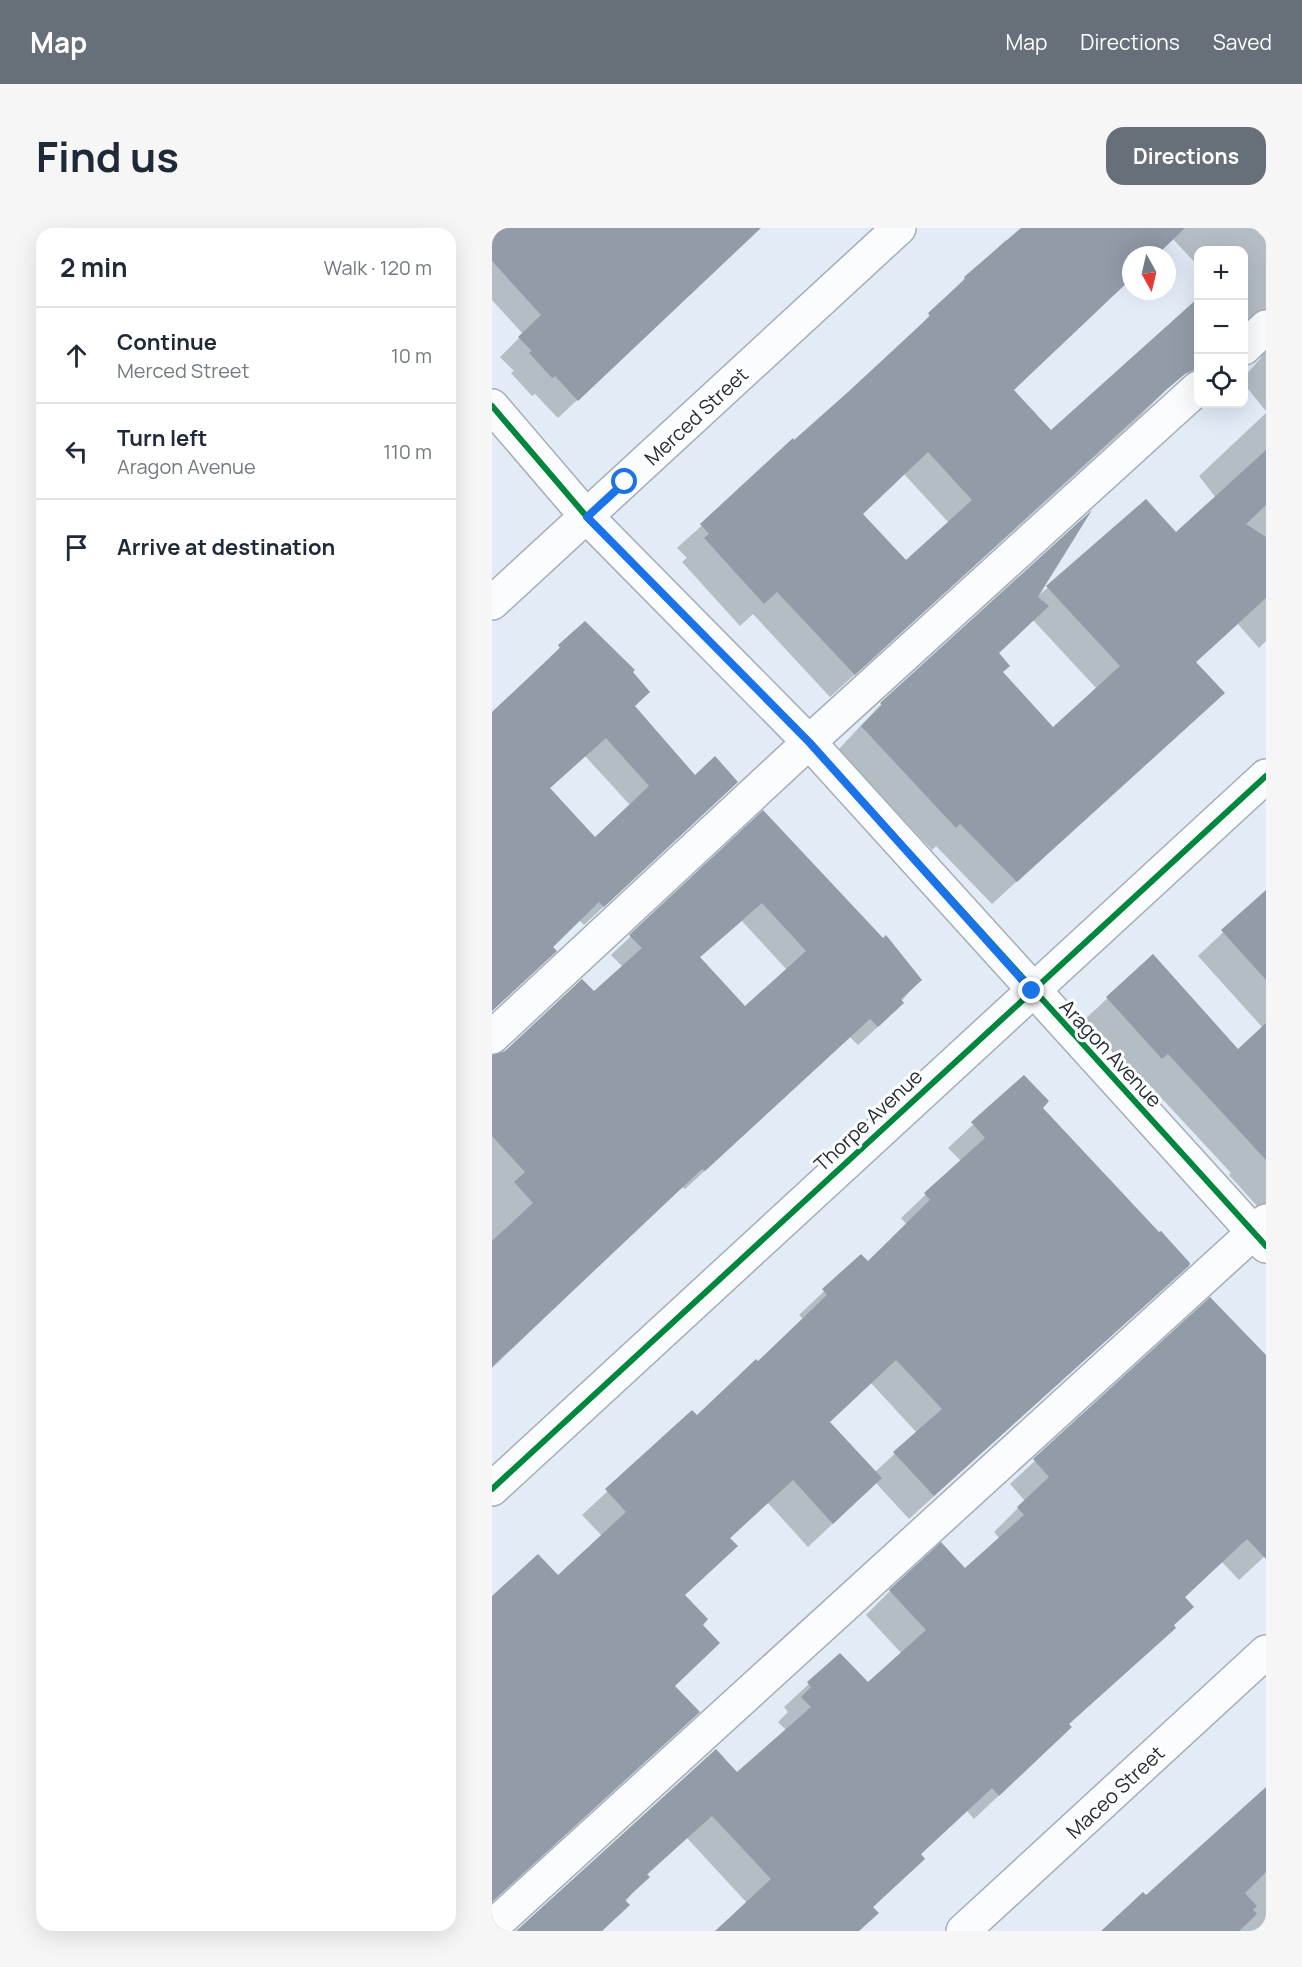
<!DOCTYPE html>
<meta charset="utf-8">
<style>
body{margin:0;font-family:Manrope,sans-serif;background:#f6f6f7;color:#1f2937}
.controls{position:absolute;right:18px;top:18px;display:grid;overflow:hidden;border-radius:12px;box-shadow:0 6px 24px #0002}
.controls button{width:54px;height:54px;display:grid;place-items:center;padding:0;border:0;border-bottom:2px solid #e0e1e3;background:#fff;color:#1f2937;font:30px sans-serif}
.compass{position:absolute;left:630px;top:18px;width:54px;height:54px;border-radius:50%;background:#fff;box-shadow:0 6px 24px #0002;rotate:172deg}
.stop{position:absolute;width:18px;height:18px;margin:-14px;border:4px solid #1a73e8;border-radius:50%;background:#fff}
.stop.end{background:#1a73e8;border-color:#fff;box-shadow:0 2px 6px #0008}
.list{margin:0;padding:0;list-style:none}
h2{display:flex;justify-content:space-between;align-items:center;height:78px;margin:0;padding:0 24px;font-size:26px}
h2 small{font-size:20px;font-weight:400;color:#747a83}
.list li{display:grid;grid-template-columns:39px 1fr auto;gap:18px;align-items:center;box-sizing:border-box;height:96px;padding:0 24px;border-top:2px solid #e0e1e3}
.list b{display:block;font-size:22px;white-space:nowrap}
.list p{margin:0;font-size:20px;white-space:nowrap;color:#747a83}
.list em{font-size:20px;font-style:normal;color:#747a83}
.icon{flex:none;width:33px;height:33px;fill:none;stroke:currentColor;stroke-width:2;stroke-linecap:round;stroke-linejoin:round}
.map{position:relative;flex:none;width:774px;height:1703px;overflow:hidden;border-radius:18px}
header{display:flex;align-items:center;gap:36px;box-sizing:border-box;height:84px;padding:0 30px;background:#677079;color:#fff}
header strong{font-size:28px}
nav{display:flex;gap:33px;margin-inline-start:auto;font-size:21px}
.intro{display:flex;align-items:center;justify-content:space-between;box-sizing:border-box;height:144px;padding:0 36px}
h1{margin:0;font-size:42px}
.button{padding:15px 27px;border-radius:18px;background:#677079;color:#fff;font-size:21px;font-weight:700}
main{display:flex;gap:36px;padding:0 36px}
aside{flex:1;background:#fff;border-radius:18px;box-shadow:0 6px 24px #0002}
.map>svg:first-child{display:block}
.shadow{fill:#0003;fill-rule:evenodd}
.building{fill:#929ca8;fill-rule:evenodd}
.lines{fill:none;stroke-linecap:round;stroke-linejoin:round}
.minor-casing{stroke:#a6adb7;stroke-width:36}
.minor{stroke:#fbfcfe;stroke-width:33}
.cycleway-casing{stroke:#fff;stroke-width:10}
.cycleway{stroke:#00873e;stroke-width:6}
.route{stroke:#1a73e8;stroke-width:8}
.labels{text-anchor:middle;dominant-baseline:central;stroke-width:6;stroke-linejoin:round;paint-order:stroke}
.street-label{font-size:20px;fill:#252d36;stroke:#fff}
</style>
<header>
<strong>Map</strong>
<nav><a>Map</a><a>Directions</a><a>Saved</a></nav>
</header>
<div class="intro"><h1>Find us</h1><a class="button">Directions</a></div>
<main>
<aside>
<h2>2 min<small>Walk · 120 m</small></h2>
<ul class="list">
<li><svg class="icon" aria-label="ahead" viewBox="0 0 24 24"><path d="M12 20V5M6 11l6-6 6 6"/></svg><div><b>Continue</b><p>Merced Street</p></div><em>10 m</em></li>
<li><svg class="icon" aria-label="left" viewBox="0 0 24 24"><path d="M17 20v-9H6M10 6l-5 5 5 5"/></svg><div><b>Turn left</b><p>Aragon Avenue</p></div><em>110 m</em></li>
<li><svg class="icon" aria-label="arrive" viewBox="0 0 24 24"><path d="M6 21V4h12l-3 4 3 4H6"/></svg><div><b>Arrive at destination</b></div></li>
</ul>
</aside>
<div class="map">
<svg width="774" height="1703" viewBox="0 0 774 1703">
<rect width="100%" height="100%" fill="#e2ebf6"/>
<g class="shadow">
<polygon points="0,0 268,0 66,190 43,166 40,168 19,145 22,143 8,129 31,106 0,72"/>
<path d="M534 0H762L774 12V183L752 156V149L769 130 770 119 752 104V22H706V38L681 11 664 27H639V50L520 163 559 205 706 72V120L674 149 671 165 647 189 338 469 261 386 248 398 190 334 195 330 185 320 415 111 473 50 514 12 516 15ZM412 246 457 295 413 334 369 286Z"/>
<path d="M774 185V413L767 420 746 396 703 435 731 465 500 676 444 618 440 622 346 522 389 476 546 368 654 273 684 306 724 270 707 248ZM541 392 605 461 561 501 509 445 505 426Z"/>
<path d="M93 395 141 478 225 573 92 697 87 692 0 783V486ZM93 528 138 577 103 611 57 561Z"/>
<path d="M271 584 428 752 391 794 366 817 358 809 193 961 190 959 0 1140V829H5L102 765 131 739 119 727ZM250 693 295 742 253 780 207 730Z"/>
<polygon points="774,664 774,988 737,947 739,945 650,849 645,854 590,794 661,728 746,823 771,800 706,728"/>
<path d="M532 849 549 880 696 1037 417 1291 384 1255 316 1319 276 1275 237 1311 192 1368 209 1397 182 1458 206 1484 0 1674V1371L66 1349 110 1308 90 1287 200 1185 204 1190 266 1135 312 1092 307 1087 369 1028 376 1035 415 997 409 990 469 933 456 920ZM379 1155 425 1205 383 1244 336 1195Z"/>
<polygon points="718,1071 774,1131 774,1327 747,1352 730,1334 692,1370 700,1379 576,1497 554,1523 482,1591 475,1583 428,1627 431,1631 380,1680 366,1703 225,1703 255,1675 195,1610 154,1648 110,1703 26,1703 245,1546 295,1503 286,1494 296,1484 292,1479 348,1427 376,1456 410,1426 374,1387 398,1363 473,1342 508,1311 502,1304 533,1273 518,1256"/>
<polygon points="774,1561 774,1703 611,1703 653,1670"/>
</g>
<g class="building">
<polygon points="0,0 269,0 86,173 63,148 60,150 37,125 40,123 26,109 49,87 0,33"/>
<path d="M529 0H693L665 27H639V51L522 162 559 202 706 70V140L693 146 674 162 363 447 285 364 272 376 212 310 217 306 208 296 301 210 302 212 356 164 438 88 436 85 473 51 472 49ZM436 224 480 272 414 332 371 286Z"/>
<polygon points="774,222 774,277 754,296 774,309 774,370 704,434 733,465 525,654 468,596 464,600 369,498 390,477 388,475 600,282 546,369 557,378 507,425 518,438 511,444 561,499 628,438 554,358 654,271 684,304"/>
<path d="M93 393 143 442 141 444 158 464 143 478 203 547 223 528 246 554 112 679 107 674 61 719 65 723 0 783V484L68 420 66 417ZM114 510 157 558 103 609 58 560Z"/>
<path d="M271 582 391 710 394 707 430 752 409 771 412 775 386 799 378 791 213 943 210 941 0 1139V1013L41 975 22 954 33 944 0 908V827L13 823 90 751 102 763 150 720 137 707ZM270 675 314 723 253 778 208 729Z"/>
<polygon points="774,662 774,752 729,702"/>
<polygon points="661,726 746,821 774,795 774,932 676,826 670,831 614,769"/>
<polygon points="532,847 557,873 551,880 667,1004 669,1003 698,1035 697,1038 442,1268 401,1224 450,1181 404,1132 338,1194 390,1250 341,1296 301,1252 238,1310 246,1318 193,1367 216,1391 211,1397 228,1415 183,1458 208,1484 0,1674 0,1368 46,1326 66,1347 134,1284 113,1261 200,1182 205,1187 264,1131 266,1133 335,1067 330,1061 369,1026 376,1033 438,972 432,965 493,910 479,894"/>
<polygon points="718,1069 774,1127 774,1331 755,1311 693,1369 702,1379 682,1397 684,1400 577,1496 580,1499 507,1568 500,1560 429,1626 433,1631 381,1679 387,1685 367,1703 223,1703 279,1651 220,1588 155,1646 158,1649 133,1672 138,1677 110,1703 24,1703 224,1521 245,1544 319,1479 309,1469 319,1459 315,1454 348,1425 376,1454 434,1402 397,1362 449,1314 473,1340 532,1287 525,1279 557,1249 541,1231"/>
<polygon points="774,1559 774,1644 753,1665 765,1678 761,1682 765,1686 747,1703 609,1703 651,1664 654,1667"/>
</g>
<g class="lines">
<g class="minor-casing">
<g id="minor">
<polyline points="752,120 774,99"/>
<polyline points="0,178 95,289 317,514 774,1018"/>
<polyline points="0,375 407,0"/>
<polyline points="0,809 317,514 706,160"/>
<polyline points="0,1261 774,548"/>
<polyline points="0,1699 774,993"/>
<polyline points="471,1703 774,1424"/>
</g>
</g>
<use href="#minor" class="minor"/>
<g class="cycleway-casing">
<g id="cycleway">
<polyline points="0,178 95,289 317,514 774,1018"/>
<polyline points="0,1261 774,548"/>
</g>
</g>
<use href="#cycleway" class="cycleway"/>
</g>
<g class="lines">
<polyline class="route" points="133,254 95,289 317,514 540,763"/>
</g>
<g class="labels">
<g class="street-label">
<text transform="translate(204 188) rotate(-43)">Merced Street</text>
<text transform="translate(619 825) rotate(47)">Aragon Avenue</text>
<text transform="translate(376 892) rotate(-43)">Thorpe Avenue</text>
<text transform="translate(623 1564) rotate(-43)">Maceo Street</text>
</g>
</g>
</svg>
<div class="controls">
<button>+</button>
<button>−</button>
<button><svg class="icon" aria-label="locate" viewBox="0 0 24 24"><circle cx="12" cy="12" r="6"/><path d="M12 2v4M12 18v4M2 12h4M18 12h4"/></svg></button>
</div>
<svg class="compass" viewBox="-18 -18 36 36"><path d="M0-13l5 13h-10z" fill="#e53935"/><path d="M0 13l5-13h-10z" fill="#747a83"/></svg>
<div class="stop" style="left:133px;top:254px"></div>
<div class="stop end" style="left:540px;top:763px"></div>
</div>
</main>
